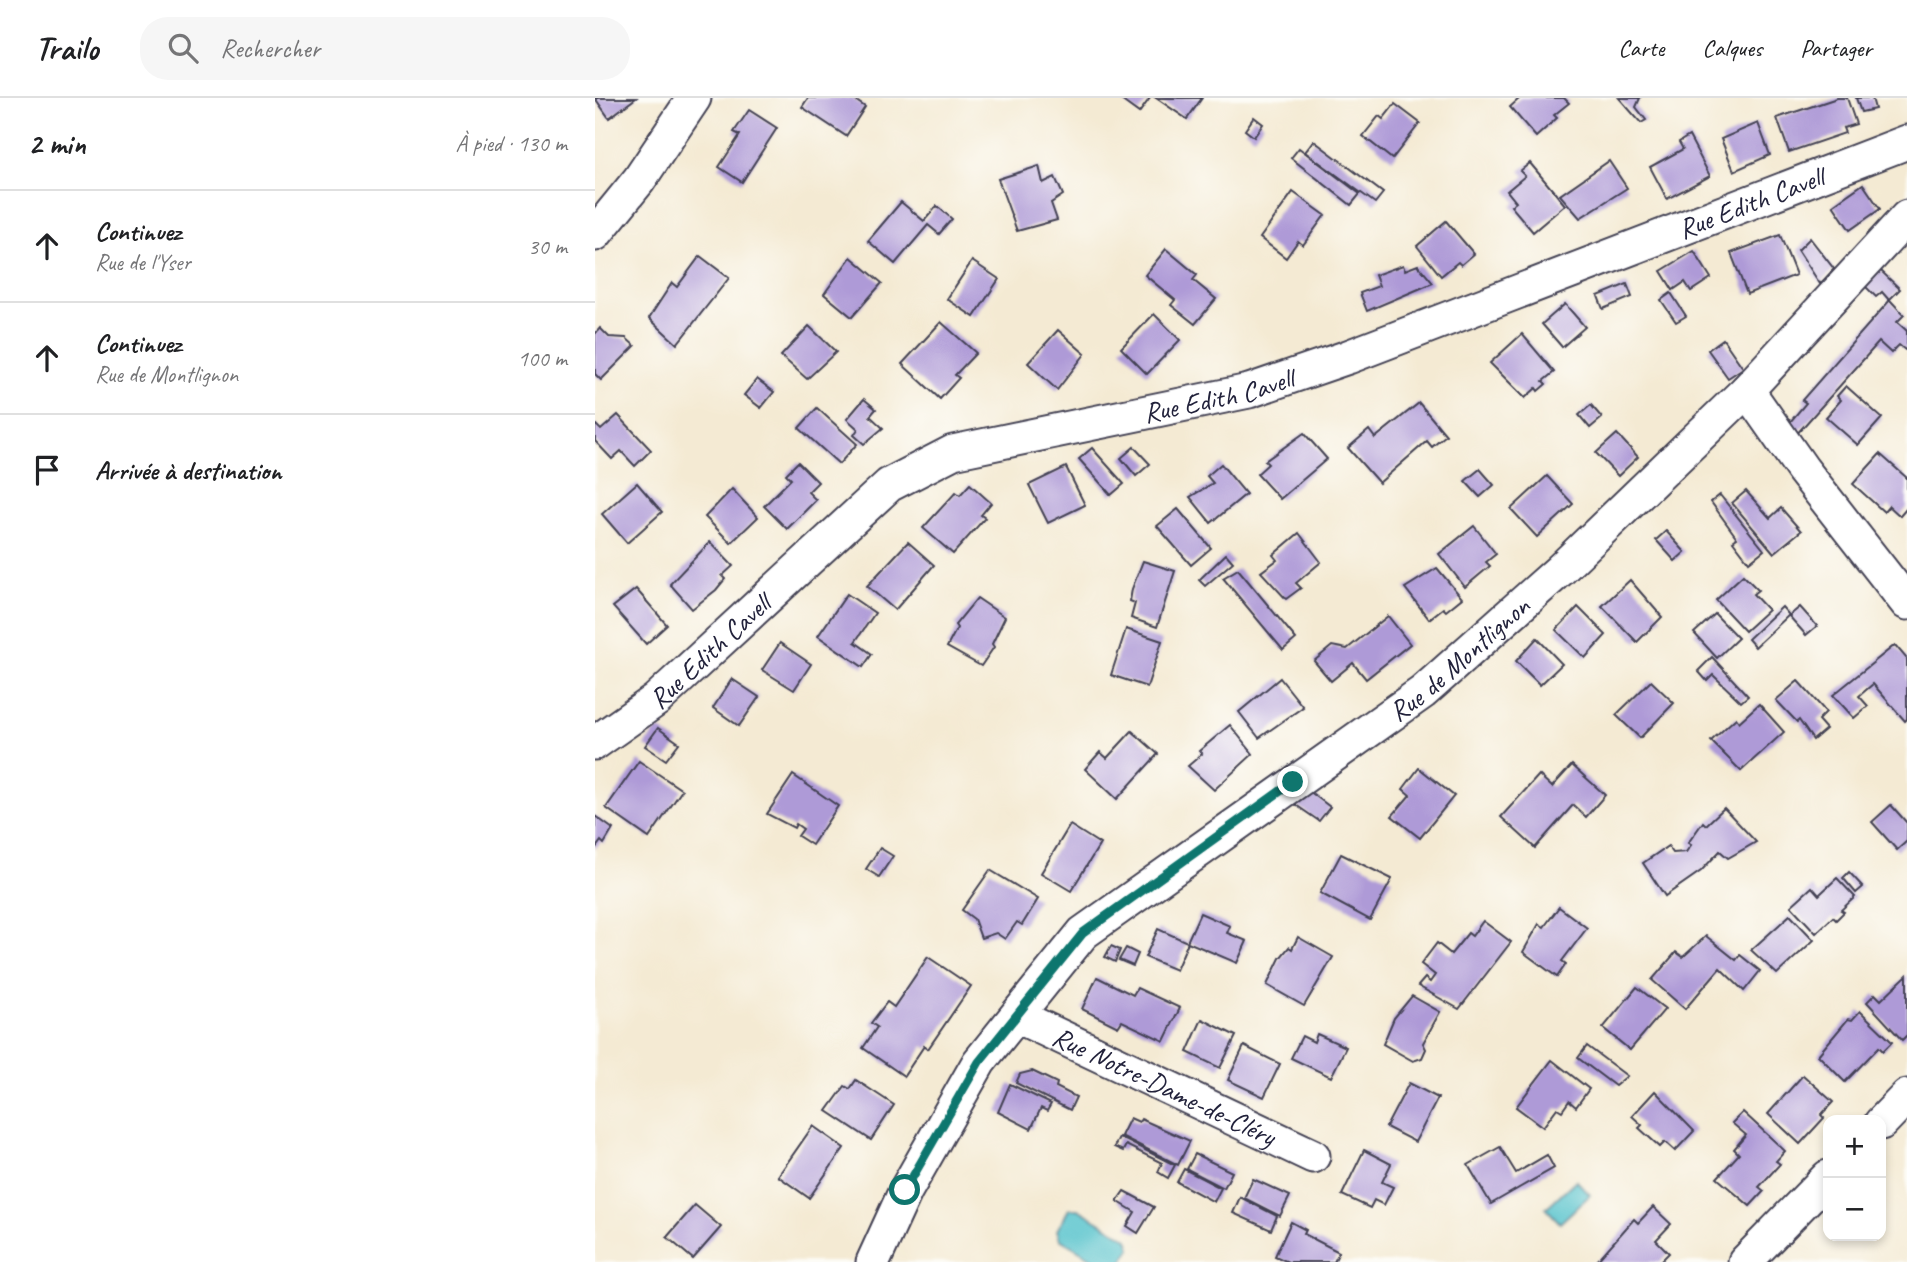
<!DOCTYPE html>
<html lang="fr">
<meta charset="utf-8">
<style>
body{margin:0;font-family:Caveat,sans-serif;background:#f6f6f6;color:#202124}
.controls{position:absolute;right:21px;bottom:21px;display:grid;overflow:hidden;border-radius:14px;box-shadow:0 4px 10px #0003}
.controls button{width:63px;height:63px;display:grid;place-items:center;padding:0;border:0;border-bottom:2px solid #e0e0e0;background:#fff;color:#202124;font:35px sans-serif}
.stop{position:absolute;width:21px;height:21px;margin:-16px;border:5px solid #0f766e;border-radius:50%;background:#fff}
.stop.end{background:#0f766e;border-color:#fff;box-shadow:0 2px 7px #0008}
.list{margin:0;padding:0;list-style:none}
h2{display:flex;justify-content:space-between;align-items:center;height:91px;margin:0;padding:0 28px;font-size:30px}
h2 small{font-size:23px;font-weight:400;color:#757577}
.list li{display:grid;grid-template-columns:46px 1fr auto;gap:21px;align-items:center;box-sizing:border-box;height:112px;padding:0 28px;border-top:2px solid #e0e0e0}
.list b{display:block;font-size:26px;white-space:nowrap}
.list p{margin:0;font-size:23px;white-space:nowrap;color:#757577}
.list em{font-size:23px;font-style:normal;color:#757577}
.icon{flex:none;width:38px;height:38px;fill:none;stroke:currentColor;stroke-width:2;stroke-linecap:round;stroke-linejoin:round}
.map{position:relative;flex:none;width:1312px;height:1164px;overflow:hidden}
header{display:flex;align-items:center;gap:42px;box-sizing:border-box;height:98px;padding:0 35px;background:#fff;border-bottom:2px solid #e0e0e0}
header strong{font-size:33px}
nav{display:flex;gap:38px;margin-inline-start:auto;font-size:24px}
.search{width:490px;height:63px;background:#f6f6f6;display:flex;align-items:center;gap:18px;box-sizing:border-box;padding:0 24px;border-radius:28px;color:#757577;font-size:26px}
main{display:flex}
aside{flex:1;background:#fff}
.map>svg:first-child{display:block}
.water{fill:#55c2cc;stroke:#3c7284;stroke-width:2}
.building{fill:#ae9ad7}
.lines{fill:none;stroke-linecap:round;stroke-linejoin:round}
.minor-casing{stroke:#424052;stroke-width:37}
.minor{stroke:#fff;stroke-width:33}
.route{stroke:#0f766e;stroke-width:9}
.labels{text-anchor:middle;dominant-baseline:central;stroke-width:5;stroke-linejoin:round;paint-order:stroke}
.street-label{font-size:28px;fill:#22223b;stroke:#fdfcf7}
</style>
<header>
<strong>Trailo</strong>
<div class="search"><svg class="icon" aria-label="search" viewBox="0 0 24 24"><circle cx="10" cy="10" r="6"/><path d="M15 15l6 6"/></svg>Rechercher</div>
<nav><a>Carte</a><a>Calques</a><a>Partager</a></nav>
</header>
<main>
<aside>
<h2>2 min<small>À pied · 130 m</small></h2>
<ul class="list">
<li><svg class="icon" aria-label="ahead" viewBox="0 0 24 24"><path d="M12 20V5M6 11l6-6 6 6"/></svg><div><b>Continuez</b><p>Rue de l'Yser</p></div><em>30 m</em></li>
<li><svg class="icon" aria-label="ahead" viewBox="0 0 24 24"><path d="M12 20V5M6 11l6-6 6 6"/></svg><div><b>Continuez</b><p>Rue de Montlignon</p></div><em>100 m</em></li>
<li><svg class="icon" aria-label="arrive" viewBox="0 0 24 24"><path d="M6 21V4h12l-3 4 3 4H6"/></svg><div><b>Arrivée à destination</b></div></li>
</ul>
</aside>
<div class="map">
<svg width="1312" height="1164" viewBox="0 0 1312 1164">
<rect width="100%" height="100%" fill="#fdfcf7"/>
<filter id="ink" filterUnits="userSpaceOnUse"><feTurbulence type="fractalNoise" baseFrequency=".0143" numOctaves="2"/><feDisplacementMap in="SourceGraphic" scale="14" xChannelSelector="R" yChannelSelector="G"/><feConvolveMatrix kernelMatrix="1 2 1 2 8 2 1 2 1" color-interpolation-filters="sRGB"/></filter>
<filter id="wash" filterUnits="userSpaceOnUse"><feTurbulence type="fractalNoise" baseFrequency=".00686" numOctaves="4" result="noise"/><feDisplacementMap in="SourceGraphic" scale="28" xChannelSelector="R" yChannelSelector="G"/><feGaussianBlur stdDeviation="1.57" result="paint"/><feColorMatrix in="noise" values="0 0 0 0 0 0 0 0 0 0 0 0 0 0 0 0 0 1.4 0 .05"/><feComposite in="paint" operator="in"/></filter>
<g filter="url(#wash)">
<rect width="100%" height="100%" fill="#f4ead3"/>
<g class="water">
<polygon points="981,1082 995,1097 965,1125 951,1110"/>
<polygon points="474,1111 483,1111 533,1141 536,1150 527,1164 504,1164 465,1141 462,1132"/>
</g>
<g id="blocks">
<g class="building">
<polygon points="0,0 41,0 14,20"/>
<polygon points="213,0 257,0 270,9 251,38 207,9"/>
<polygon points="528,0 555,0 544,15 526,2"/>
<polygon points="561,0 607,0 592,21"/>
<polygon points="925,0 969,0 974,5 959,17 962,20 941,39 915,9"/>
<polygon points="1024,0 1045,0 1041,9 1051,22 1046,25"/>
<polygon points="1242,0 1252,0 1261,26 1248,30 1250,35 1194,54 1182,20"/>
<polygon points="1261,0 1277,0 1280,11 1266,14"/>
<polygon points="800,6 825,25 797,61 768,38 784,18 788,21"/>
<polygon points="154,12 182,30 147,84 124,69 145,37 139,34"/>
<polygon points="659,19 668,26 659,39 650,32"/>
<polygon points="1163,25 1175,57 1139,73 1126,41"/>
<polygon points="1094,38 1115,78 1072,101 1055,69 1088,51 1084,44"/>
<polygon points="719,43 788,95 780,105 710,54"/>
<polygon points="704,50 765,96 756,107 696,60"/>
<polygon points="1014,63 1032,90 985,120 965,97"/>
<polygon points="935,65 970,107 938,134 916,108 921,104 912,93 930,78 925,73"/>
<polygon points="444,68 448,85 460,79 468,97 456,105 462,122 422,133 403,81"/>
<polygon points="1268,86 1285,111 1255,132 1238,107"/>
<polygon points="698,94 730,117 708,147 703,143 691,160 665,140"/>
<polygon points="306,104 329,123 342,108 357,121 344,136 333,127 300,166 273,143"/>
<polygon points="851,123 879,156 866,167 863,164 846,178 822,148"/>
<polygon points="1185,137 1201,177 1152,196 1136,155"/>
<polygon points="1215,140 1239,171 1225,186 1203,152"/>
<polygon points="571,151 602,177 598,182 621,201 600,226 576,207 580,202 550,177"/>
<polygon points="1099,153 1116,180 1096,193 1090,184 1078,192 1066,173"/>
<polygon points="105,158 134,180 82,246 54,220 77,185 82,189"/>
<polygon points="256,159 287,185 257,219 229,196"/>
<polygon points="377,163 404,181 379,219 352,201"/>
<polygon points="808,167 810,172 823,167 838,185 772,213 765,195 784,188 780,177"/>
<polygon points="1285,172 1305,191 1294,202 1287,194 1281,199 1270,188"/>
<polygon points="1032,186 1037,199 1008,211 1003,198"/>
<polygon points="1076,195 1091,218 1081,224 1066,202"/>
<polygon points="1295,202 1309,217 1302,224 1312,233 1312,250 1310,252 1304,247 1296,255 1284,244 1200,338 1195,324 1211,305 1207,302"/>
<polygon points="970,206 990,229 967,249 947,226"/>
<polygon points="559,216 585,242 552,276 526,250"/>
<polygon points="346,224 381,255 360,277 364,280 345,301 307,266"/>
<polygon points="214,228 241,254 212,281 186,258"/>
<polygon points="5,230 14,239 31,240 40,248 6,282 0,276 0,236"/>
<polygon points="463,232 490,256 462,292 433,265"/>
<polygon points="927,236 959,274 948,283 951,286 943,293 941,290 930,300 895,265"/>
<polygon points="1128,241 1148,270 1133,280 1113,252"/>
<polygon points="162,281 179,294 166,310 149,297"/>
<polygon points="1251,288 1287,320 1263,347 1231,319 1246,302 1242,298"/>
<polygon points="269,301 281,311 275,318 288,330 269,346 259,337 263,331 252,321"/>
<polygon points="824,305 851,337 837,349 832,343 784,385 753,350 774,332 780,340"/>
<polygon points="996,307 1007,320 995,330 984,317"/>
<polygon points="222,310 262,346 244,366 204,330"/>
<polygon points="23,317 56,352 40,368 26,353 17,361 0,343 0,326 6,332"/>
<polygon points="709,335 732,361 685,401 662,376 673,366 670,363"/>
<polygon points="1022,336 1043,359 1023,378 1001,355"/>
<polygon points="539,349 555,366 541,378 526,360"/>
<polygon points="497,350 529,386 516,397 484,361"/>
<polygon points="1285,356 1312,380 1312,410 1305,418 1294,408 1289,414 1258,386"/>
<polygon points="203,364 223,384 213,394 221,402 192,431 169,408 196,381 191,376"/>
<polygon points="626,366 651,396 616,425 595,399 618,385 612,378"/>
<polygon points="471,369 490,407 453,425 434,387"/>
<polygon points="885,371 899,387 885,399 870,383"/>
<polygon points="952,378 978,406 942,439 916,411"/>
<polygon points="42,385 67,414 32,445 7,416"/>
<polygon points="375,386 396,405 386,417 390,420 358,456 328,430 361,394 365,397"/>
<polygon points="137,391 163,419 136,445 110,419"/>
<polygon points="1151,393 1175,420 1186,410 1206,433 1179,455 1137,405"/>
<polygon points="1125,397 1169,452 1154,464 1138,443 1142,440 1116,404"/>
<polygon points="583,411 616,450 596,467 562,428"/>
<polygon points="879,428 901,456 891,464 895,468 870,489 844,456"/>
<polygon points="1071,433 1090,454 1080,463 1061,442"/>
<polygon points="704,435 726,464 701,485 706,490 691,501 666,474 682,462 678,457"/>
<polygon points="115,444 138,468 127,478 130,481 121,492 97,511 75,486"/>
<polygon points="313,444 339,467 300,512 272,488"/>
<polygon points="631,456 638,464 610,488 604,482"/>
<polygon points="548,463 580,473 562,529 536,520 540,505 535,503 537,491"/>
<polygon points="842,470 867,500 851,513 848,510 834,521 810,490"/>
<polygon points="643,471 701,541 688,552 628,480"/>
<polygon points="1148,477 1163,492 1158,496 1173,512 1150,533 1121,502"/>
<polygon points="1035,482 1067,519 1042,544 1007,508"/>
<polygon points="41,491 72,527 51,546 18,509"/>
<polygon points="252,496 280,515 260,544 277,556 268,569 223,538"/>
<polygon points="382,500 410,519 397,546 399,549 386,568 352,549 362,530 360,527"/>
<polygon points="983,509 1011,537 990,560 961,532"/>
<polygon points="1187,509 1194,517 1160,549 1153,541"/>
<polygon points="1205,509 1222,528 1211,537 1194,518"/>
<polygon points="1120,516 1143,540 1122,560 1099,535"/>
<polygon points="793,518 815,546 771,581 758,565 736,583 719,563 737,548 752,551"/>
<polygon points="531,531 567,543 552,589 516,577"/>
<polygon points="942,540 967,566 945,587 921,563"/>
<polygon points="185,545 216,566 199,592 167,572"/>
<polygon points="1300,547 1312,561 1312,621 1310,623 1278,586 1264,598 1273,608 1259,620 1238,597"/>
<polygon points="1117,559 1153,598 1146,604 1118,577 1112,583 1103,573"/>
<polygon points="685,580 708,609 664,640 644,614"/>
<polygon points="137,581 164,599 144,628 118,610"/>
<polygon points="1056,583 1079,605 1045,640 1021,617"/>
<polygon points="1203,583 1231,614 1223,622 1231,631 1218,642 1204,622 1202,624 1181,602"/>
<polygon points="1164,606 1189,634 1146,673 1116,643 1141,620 1144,624"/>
<polygon points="635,627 658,656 619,692 593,668 607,656 604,653"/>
<polygon points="63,630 84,645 71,662 50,648"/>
<polygon points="537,633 563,656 522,701 490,671 505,654 512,660"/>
<polygon points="44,663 87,692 54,740 11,710"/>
<polygon points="977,667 1010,697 991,719 978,707 940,750 906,719 944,677 957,689"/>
<polygon points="824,670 859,698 825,740 797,718 815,697 808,691"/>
<polygon points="198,677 243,708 217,747 203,738 208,731 201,726 199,730 172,716"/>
<polygon points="714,693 735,709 724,723 698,705"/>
<polygon points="1296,707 1312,725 1312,743 1302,752 1277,724"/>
<polygon points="1129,710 1161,744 1133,760 1125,753 1106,773 1070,798 1048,765 1073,748 1078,755 1091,754 1096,747 1093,745 1108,724 1111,727"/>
<polygon points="0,718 18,731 9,746 6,743 0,751"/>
<polygon points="475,727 505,746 476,793 446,775"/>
<polygon points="285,750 298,758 284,779 271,771"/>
<polygon points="746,756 797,781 775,822 725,795"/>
<polygon points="395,772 443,801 427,827 422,824 410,841 401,835 386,840 379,821 367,812"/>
<polygon points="1254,774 1268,789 1261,795 1248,780"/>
<polygon points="1242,780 1260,799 1246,812 1249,814 1241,822 1238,819 1221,835 1196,808 1217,789 1224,797"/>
<polygon points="964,809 992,830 967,863 971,866 962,879 928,854 944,826 949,829"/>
<polygon points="605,815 635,828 632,835 652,843 642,865 593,844 581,872 550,859 563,831 592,844"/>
<polygon points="1195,817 1219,842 1182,876 1156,852"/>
<polygon points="888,823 916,844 864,911 823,888 830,880 835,884 840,877 826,866 842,845 856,856 873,835 877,838"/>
<polygon points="1111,838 1141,862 1145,857 1165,873 1149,893 1125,870 1090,911 1057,882 1081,854 1088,859"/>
<polygon points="703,839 738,859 709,908 672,887 685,860 694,849 697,851"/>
<polygon points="516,848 525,852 520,864 510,859"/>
<polygon points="531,850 543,856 538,868 524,862"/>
<polygon points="333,859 376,888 333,951 329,948 309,978 268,950 282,929 276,925 292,904 299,909"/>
<polygon points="1312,877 1312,937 1307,942 1272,904 1280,896 1286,902"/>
<polygon points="502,879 538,897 542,890 585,910 569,943 527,923 523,929 487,911"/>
<polygon points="1042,889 1070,911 1035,952 1008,930"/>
<polygon points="817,898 845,914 828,945 831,951 827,960 818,963 788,946 799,920"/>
<polygon points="1265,913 1297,944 1288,953 1284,949 1250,984 1223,957 1253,921 1257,922"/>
<polygon points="607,921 641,938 625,970 592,954"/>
<polygon points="722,936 751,949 736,979 696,960 707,938 719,944"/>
<polygon points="649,948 685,966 669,999 633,982"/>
<polygon points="992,948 1032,978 1020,988 983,960"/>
<polygon points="957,962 994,991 981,1009 974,1003 967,1013 962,1010 948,1029 921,1009"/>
<polygon points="437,973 462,985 461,989 481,999 475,1012 421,985 425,976"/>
<polygon points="1208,977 1238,1004 1226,1017 1229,1020 1205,1046 1173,1016"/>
<polygon points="261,982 299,1007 276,1042 232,1013 250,988 255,991"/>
<polygon points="814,985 843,1000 820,1044 791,1029"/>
<polygon points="415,986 456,1006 452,1013 446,1010 436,1031 403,1014"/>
<polygon points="1060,993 1099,1033 1080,1053 1070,1044 1065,1049 1044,1030 1047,1027 1037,1018"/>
<polygon points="1148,1014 1190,1053 1181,1063 1185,1066 1164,1089 1169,1093 1155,1108 1122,1080 1144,1056 1139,1051 1151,1037 1137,1025"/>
<polygon points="535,1020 544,1024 546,1021 595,1043 583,1067 526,1038"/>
<polygon points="218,1028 249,1050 214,1100 183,1078"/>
<polygon points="524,1039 580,1067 573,1080 563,1074 567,1065 531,1047 528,1053 519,1049"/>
<polygon points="905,1049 921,1075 952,1057 959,1070 896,1106 873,1067"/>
<polygon points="769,1052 796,1066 787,1084 798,1089 789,1107 779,1102 775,1110 747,1097"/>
<polygon points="600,1056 637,1074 629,1090 592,1071"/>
<polygon points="589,1071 626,1090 619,1104 582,1084"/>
<polygon points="658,1081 695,1098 685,1118 649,1100"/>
<polygon points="529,1093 559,1109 543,1135 532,1128 540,1114 522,1103"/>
<polygon points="645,1099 682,1118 676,1132 638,1115"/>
<polygon points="100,1107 126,1129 98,1161 72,1139"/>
<polygon points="1058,1109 1076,1126 1061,1142 1074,1155 1065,1164 1001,1164 1039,1121 1043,1125"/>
<polygon points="696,1124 711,1132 709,1136 744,1154 739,1164 693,1164 680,1158"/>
</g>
</g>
</g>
<g filter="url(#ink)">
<use href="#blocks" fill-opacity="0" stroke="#424052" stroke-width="2"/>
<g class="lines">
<g class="minor-casing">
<g id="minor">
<polyline points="0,136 44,82 99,0"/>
<polyline points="1152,292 1208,372 1312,505"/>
<path id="s1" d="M0 645 61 602 294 387 358 354 654 293 753 259 1312 44"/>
<path id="s2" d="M422 918 718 1058"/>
<polyline points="1286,1025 1312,998"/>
<path id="s3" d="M278 1164 311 1092 384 964 488 835 828 594 965 472 1152 292 1312 119"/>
<polyline points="1150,1164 1233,1079"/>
</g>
</g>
<use href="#minor" class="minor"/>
</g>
</g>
<g class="lines" filter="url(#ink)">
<polyline class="route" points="310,1092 384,964 488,835 698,684"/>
</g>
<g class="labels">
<g class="street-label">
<text stroke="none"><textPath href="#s1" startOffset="1302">Rue Edith Cavell</textPath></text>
<text stroke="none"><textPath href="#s1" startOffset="735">Rue Edith Cavell</textPath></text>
<text stroke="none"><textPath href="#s1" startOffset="147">Rue Edith Cavell</textPath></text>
<text stroke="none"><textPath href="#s3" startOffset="858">Rue de Montlignon</textPath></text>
<text stroke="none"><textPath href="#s2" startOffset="163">Rue Notre-Dame-de-Cléry</textPath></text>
</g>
</g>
</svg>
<div class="controls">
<button>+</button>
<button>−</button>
</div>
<div class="stop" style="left:310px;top:1092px"></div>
<div class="stop end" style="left:698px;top:684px"></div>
</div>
</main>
